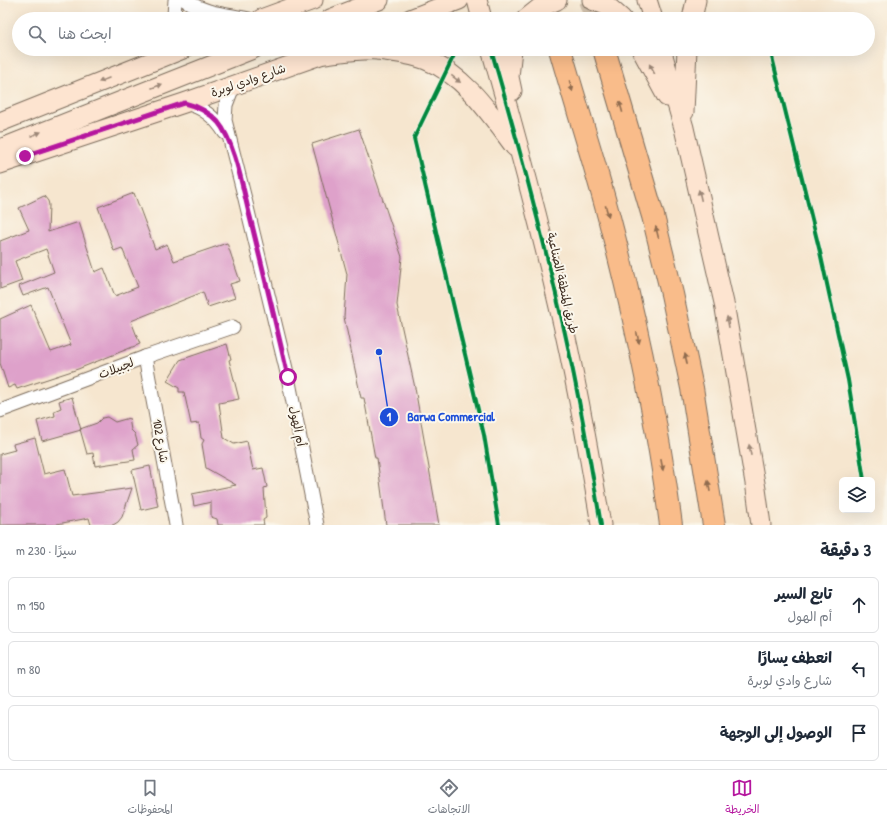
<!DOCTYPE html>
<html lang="ar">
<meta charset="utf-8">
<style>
body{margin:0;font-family:"Patrick Hand","Playpen Sans Arabic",sans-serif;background:#f2f2f3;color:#1f2937;direction:rtl}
.controls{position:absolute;right:12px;bottom:12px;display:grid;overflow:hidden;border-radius:6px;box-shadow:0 4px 16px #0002}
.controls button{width:36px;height:36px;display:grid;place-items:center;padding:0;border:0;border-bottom:1px solid #e0e1e3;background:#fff;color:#1f2937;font:20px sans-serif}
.stop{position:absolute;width:12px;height:12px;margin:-9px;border:3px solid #b5179e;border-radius:50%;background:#fff}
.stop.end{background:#b5179e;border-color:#fff;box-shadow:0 1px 4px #0008}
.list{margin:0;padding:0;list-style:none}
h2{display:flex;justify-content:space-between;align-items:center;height:52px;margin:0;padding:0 16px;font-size:17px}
h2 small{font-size:13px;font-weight:400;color:#747a83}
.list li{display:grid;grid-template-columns:26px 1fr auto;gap:12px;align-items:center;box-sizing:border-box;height:56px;margin:0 8px 8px;padding:0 8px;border:1px solid #e0e1e3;border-radius:6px}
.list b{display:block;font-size:15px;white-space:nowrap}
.list p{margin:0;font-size:13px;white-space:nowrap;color:#747a83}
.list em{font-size:13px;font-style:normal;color:#747a83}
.icon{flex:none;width:22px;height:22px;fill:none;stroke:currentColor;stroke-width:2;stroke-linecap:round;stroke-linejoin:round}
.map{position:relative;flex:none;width:887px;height:525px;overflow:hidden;direction:ltr}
.search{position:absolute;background:#fff;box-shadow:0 4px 16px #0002;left:12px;right:12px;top:12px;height:44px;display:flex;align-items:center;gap:10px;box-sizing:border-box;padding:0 14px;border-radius:22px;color:#747a83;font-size:15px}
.sheet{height:244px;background:#fff}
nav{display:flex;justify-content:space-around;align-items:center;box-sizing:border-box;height:56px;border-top:1px solid #e0e1e3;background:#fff;font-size:11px;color:#747a83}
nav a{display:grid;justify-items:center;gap:2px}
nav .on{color:#b5179e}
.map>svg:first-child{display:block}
.building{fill:#dea1ca}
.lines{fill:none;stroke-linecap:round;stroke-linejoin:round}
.highway-tunnel{stroke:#d1c0ac;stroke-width:22;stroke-dasharray:22 11;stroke-linecap:butt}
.street-casing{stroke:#7c6c5c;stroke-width:15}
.secondary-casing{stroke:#7c6c5c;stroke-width:21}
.highway-casing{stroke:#7c6c5c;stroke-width:24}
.street{stroke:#fff;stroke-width:13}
.secondary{stroke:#fde4d0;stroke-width:19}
.highway{stroke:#f9bc8a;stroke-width:22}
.cycleway-casing{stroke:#fbf7ec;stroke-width:6}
.cycleway{stroke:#00873e;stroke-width:4}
.oneway{fill:#9c8777}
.oneway2{fill:#906c4f}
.route{stroke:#b5179e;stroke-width:5}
.labels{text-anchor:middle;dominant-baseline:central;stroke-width:4;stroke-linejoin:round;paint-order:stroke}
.street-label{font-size:12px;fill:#3b2a1e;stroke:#fbf7ec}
.leader{fill:none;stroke:#1d4ed8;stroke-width:1.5}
.callout-dot{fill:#1d4ed8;stroke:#fbf7ec;stroke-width:1.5}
.mark-label{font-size:12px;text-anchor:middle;font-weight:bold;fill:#fff}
.callout-label{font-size:13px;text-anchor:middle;font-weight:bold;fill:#1d4ed8;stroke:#fbf7ec;stroke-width:4;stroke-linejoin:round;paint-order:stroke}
</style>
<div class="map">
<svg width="887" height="525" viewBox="0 0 887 525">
<rect width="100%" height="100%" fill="#fbf7ec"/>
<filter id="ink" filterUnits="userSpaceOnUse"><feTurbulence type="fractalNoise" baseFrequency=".025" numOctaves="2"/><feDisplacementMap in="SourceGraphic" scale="8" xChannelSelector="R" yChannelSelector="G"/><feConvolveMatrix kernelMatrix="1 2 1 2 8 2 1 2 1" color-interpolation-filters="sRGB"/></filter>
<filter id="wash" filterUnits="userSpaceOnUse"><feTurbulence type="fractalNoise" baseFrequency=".012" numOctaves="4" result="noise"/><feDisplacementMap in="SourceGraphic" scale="16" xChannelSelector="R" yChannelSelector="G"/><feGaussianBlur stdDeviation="0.9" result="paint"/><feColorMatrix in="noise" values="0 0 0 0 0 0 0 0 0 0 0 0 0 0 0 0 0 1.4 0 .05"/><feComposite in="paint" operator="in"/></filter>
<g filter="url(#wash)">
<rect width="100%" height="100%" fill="#f6e6cf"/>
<g id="blocks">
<g class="building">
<polygon points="359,129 402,257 397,305 415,388 439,525 386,525 377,458 375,458 364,398 361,398 344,317 347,274 312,144"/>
<polygon points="134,193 155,249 167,244 174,261 227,243 240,281 230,284 235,298 208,307 203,292 131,321 140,344 78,369 17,389 15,385 8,388 0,363 0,319 31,305 51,352 71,345 48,287 23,296 19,286 54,272 46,249 15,261 22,281 0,289 0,241 29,230 19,208 44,196 48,201 49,205 48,232 79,222 95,272 104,268 115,296 138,287 122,248 114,251 98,207"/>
<polygon points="227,344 231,359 229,360 239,399 219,403 224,438 234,444 247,441 253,470 263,468 267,487 264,488 266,518 263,520 264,525 218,525 217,519 211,517 211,502 194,506 192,494 236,485 206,468 202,444 204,440 201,438 199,423 191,424 184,392 179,392 179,388 167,381 180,360"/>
<polygon points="72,397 81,430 42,441 37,421 55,416 54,411 61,408 59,401"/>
<polygon points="107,417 115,422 129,418 131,430 135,434 138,445 133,449 135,460 95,466 93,453 87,454 80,429 97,423 102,418"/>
<polygon points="35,438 44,474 65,469 72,496 132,488 122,517 118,522 113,525 91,525 89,518 57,524 57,525 0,525 0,454 15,450 13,444"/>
<polygon points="150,466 158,506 141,510 132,470"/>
</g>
</g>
</g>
<g filter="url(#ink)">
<use href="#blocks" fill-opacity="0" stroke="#7c6c5c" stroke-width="1"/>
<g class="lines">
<g class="highway-tunnel">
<polyline points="544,0 551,19"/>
<polyline points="589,0 596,19"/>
</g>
<g class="street-casing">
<g id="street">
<path d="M185 0C206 14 226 14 249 19"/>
<polyline points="172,19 174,16 175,0"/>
<polyline points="238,84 231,92 226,105 225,120 245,199 288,377 317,525"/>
<path d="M184 103C203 107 215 117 225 133"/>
<polyline points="145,357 176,525"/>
<polyline points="0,411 145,357 233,327"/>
</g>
</g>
<g class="secondary-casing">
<g id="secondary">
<polyline points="477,0 482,19"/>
<polyline points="592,0 606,5 622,19"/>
<polyline points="647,0 653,19"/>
<polyline points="261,19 313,0"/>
<polyline points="330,19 379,0"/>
<polyline points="410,19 459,0"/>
<polyline points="526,19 541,7 557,0"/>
<polyline points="692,19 696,0"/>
<path d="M491 49C516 135 539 221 559 307 576 379 589 452 601 525"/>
<polyline points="641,49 667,97"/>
<polyline points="661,49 684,128 724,303 756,489 761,525"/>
<path d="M325 54C342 52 361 49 377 50 393 52 411 54 426 60 465 75 491 115 515 147"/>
<polyline points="512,91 509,77 512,49"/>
<polyline points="684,112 687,49"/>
<polyline points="0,122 183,49"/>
<polyline points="0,149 253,49"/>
<polyline points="0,164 184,103 337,49"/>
</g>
</g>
<g class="highway-casing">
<g id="highway">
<path d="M560 49C577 109 597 169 612 229 637 326 658 425 671 525"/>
<polyline points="604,49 653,216 672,294 692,388 714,525"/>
</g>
</g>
<use href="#street" class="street"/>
<use href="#secondary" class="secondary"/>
<use href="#highway" class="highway"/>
<g class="cycleway-casing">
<g id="cycleway">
<polyline points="457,49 414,138 484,435 499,525"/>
<path d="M491 49C516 135 539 221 559 307 576 379 589 452 601 525"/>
<polyline points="770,49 820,252 848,380 864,480"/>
</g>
</g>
<use href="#cycleway" class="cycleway"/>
</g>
<defs><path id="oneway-solid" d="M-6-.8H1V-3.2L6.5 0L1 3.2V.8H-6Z"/></defs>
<g class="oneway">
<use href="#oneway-solid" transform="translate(652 69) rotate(-118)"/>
<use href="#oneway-solid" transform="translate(456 79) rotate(38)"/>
<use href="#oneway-solid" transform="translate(104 80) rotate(158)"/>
<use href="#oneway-solid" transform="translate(157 86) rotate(-21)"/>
<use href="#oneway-solid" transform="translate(36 134) rotate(-22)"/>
<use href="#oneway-solid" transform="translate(700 195) rotate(-103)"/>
<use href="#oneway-solid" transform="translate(728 322) rotate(-100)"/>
<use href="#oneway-solid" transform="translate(750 450) rotate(-100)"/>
</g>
<g class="oneway2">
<use href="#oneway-solid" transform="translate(571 86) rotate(74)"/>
<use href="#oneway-solid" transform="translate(621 107) rotate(-106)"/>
<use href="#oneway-solid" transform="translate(607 211) rotate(74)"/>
<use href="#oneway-solid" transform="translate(657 232) rotate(-104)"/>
<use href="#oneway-solid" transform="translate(638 338) rotate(77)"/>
<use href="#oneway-solid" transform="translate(686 359) rotate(-102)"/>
<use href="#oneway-solid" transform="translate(662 465) rotate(79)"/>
<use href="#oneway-solid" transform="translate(709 486) rotate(-100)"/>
</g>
</g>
<g class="lines" filter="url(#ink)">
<path class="route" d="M25 156 184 103C197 106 209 112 218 122 235 142 243 190 250 217 263 270 276 324 288 377"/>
</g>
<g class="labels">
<g class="street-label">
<text transform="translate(248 80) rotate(-19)">شارع وادي لوبرة</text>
<text transform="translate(563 283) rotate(77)">طريق المنطقة الصناعية</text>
<text transform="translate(116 368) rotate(-21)">لجبيلات</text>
<text transform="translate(298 426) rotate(79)">أم الهول</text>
<text transform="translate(161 441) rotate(80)">شارع 102</text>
</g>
</g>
<path class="leader" d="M379 352L389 417"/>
<g class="callout-dot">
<circle cx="379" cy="352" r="4"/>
<circle cx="389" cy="417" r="10"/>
</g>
<g class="mark-label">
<text x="389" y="421">1</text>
</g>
<g class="callout-label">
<text x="451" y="421">Barwa Commercial</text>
</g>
</svg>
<div class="controls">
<button><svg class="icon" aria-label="layers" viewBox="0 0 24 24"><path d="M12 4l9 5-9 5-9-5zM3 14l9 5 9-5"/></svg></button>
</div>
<div class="stop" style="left:288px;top:377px"></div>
<div class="stop end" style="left:25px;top:156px"></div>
<div class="search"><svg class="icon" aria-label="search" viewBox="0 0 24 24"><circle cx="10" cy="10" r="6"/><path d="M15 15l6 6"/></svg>ابحث هنا</div>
</div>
<section class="sheet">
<h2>3 دقيقة<small>سيرًا · 230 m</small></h2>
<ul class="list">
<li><svg class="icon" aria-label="ahead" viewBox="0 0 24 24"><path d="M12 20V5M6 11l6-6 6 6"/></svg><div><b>تابع السير</b><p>أم الهول</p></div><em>150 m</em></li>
<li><svg class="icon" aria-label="left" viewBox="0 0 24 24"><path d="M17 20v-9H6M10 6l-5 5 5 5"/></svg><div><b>انعطف يسارًا</b><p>شارع وادي لوبرة</p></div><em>80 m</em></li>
<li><svg class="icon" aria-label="arrive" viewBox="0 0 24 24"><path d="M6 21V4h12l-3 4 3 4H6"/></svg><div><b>الوصول إلى الوجهة</b></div></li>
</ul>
</section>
<nav>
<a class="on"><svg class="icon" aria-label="map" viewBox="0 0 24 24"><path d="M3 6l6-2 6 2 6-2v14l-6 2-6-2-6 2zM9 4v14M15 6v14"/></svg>الخريطة</a>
<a><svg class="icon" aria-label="directions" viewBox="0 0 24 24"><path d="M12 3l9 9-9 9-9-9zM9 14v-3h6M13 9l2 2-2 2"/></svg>الاتجاهات</a>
<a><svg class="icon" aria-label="saved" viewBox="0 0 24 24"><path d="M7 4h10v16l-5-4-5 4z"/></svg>المحفوظات</a>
</nav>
